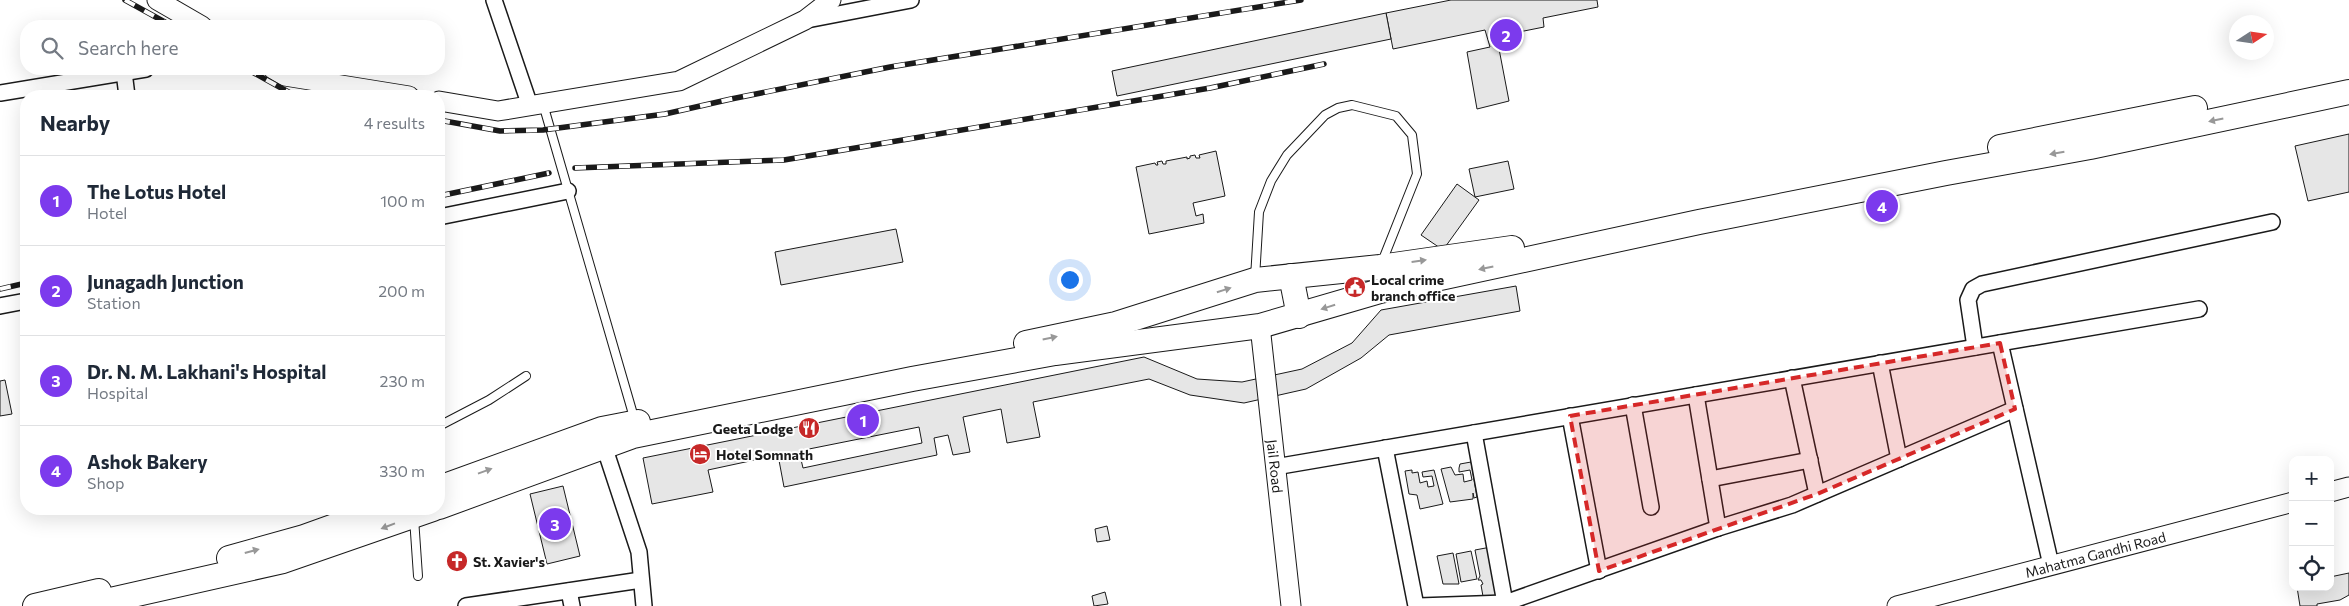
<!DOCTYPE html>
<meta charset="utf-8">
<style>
body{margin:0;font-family:Commissioner,sans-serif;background:#f2f2f3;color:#1f2937}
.controls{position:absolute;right:15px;bottom:15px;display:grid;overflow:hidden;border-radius:10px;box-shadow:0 5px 20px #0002}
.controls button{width:45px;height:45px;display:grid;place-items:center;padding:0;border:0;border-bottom:1px solid #e0e1e3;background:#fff;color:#1f2937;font:25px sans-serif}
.compass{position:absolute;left:2229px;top:15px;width:45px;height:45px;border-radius:50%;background:#fff;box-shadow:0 5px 20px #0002;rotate:78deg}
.you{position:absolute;left:1069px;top:279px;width:18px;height:18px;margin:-12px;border:4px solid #fff;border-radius:50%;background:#1a73e8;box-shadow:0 0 0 8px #1a73e833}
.badge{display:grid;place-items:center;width:32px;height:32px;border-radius:50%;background:#7c3aed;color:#fff;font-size:16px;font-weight:700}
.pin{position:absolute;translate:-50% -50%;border:2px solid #fff;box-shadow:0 1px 5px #0006}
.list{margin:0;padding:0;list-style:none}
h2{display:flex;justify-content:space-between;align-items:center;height:65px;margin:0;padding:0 20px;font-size:21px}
h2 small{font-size:16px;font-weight:400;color:#747a83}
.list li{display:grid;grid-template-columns:32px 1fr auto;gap:15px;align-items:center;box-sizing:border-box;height:90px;padding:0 20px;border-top:1px solid #e0e1e3}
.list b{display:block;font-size:19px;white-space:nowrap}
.list p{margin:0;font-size:16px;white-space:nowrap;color:#747a83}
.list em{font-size:16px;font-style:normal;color:#747a83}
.icon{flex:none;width:28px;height:28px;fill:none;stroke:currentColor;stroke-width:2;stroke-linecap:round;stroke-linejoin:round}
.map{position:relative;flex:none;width:2349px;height:606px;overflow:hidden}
.search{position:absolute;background:#fff;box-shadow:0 5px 20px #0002;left:20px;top:20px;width:425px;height:55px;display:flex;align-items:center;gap:12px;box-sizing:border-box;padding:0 18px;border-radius:20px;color:#747a83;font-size:19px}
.panel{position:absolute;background:#fff;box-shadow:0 5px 20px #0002;left:20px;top:90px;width:425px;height:425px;border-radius:20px}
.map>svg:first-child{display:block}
.building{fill:#e6e6e6;stroke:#1a1a1a;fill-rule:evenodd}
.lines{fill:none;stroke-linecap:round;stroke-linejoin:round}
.service-casing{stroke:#1a1a1a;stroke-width:10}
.minor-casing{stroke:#1a1a1a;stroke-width:18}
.tertiary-casing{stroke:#1a1a1a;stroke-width:21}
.primary-casing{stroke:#1a1a1a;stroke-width:26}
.service{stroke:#fff;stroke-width:8}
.minor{stroke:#fff;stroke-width:15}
.tertiary{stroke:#fff;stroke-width:19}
.primary{stroke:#fff;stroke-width:24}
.rail-casing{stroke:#1a1a1a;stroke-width:5.5}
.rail{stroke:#fff;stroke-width:4;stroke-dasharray:11;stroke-linecap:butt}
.oneway{fill:#989898}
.marked{fill:#d62828;fill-opacity:0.2;stroke:#d62828;stroke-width:4;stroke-dasharray:10 6;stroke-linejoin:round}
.labels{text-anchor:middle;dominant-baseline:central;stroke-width:4;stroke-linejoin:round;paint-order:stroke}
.poi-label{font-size:14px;font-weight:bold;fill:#1a1a1a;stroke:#fff;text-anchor:start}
.street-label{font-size:14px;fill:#1a1a1a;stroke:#fff}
</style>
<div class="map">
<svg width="2349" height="606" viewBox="0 0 2349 606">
<rect width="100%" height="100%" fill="#fff"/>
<g class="building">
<polygon points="1451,0 1597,0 1598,7 1543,18 1544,27 1504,35 1502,26 1495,28 1509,101 1477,109 1467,52 1490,47 1485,30 1393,49 1386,13"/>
<polygon points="1386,13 1391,39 1117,96 1112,71"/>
<polygon points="2349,134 2349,192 2308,201 2295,146"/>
<polygon points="1216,151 1225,196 1193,203 1196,216 1203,214 1204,223 1149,234 1136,167 1155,163 1156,165 1158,165 1157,162 1162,161 1163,164 1166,164 1166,161 1187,157 1187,159 1190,158 1190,156 1195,155 1196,158 1200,158 1199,155"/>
<polygon points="1508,161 1514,189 1475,197 1469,169"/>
<polygon points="1457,184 1479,200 1443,250 1421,235"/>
<polygon points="896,229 903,262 781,285 775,252"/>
<path d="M1516 286 1520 311 1389 335 1361 358 1306 389 1244 403 1190 395 1149 379 1033 402 1040 437 1007 443 1001 409 963 417 970 452 953 455 948 435 934 438 937 455 784 487 778 455 708 470 713 492 652 504 643 458 1144 357 1197 379 1242 382 1302 369 1352 343 1381 310ZM919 427 922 443 803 468 799 451Z"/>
<polygon points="5,380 12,414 0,416 0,381"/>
<polygon points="1471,462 1477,497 1474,498 1473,493 1473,499 1450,502 1441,469 1451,467 1455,475 1463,474 1464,482 1472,480 1470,470 1459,472 1459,468 1460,464"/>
<polygon points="1412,470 1412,473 1418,472 1420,483 1427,481 1428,487 1434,486 1432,476 1423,477 1422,472 1434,470 1443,504 1420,509 1417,495 1409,494 1405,471"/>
<polygon points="563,486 580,556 547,564 530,494"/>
<polygon points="1107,526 1110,540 1097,542 1095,529"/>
<polygon points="1491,547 1500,599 1484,602 1481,585 1483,584 1481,580 1478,580 1480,576 1475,550"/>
<polygon points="1471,551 1477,579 1461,582 1456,554"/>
<polygon points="1453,553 1459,584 1443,584 1437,556"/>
<polygon points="2349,573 2349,595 2340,600 2317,604 2317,606 2300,606 2297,587 2330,587 2330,577"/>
<polygon points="1105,592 1108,604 1094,606 1092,596"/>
</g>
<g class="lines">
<g class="service-casing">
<g id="service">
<polyline points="543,104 635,421"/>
<polyline points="1255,278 1259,212 1271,181 1287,155 1325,115 1338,108 1352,105 1396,116 1412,135 1417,174 1382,262"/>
<polyline points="439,426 489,400 526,376"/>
<polyline points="414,518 418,576"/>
</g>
</g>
<g class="minor-casing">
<g id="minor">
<polyline points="494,0 530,106"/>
<polyline points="807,20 911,0"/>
<polyline points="124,72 127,96"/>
<polyline points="0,93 146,69"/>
<polyline points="439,217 568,191"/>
<polyline points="0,306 26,301"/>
<polyline points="2000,343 2051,565"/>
<polyline points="1975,347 1968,300 1973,289 1982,284 2272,222"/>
<polyline points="1880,363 1899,459"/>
<polyline points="1792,378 1817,494"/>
<polyline points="1696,395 1718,528"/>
<polyline points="1633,405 1651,507"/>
<polyline points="1570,416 1599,571"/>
<polyline points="1474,433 1505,603"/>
<polyline points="604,446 639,552 644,606"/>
<polyline points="1385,448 1416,606"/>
<polyline points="1275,467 2199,309"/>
<polyline points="1710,479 1810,460"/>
<polyline points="569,591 572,606"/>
<polyline points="466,606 641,580"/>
<polyline points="1419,606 1505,603 1718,528 1792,505 2015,409"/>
</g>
</g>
<g class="tertiary-casing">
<g id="tertiary">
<polyline points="157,0 202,26"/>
<polyline points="273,69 285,76 409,96"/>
<polyline points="439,101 498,111 679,81 805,20 831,0"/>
<path id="s1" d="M1260 326 1291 606"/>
<polyline points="2330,492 2349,487"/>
<path id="s2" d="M1897 606 2293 502"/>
</g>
</g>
<g class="primary-casing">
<g id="primary">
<polyline points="2000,147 2195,108"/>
<polyline points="1291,276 1299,316"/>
<polyline points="1026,343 1116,324 1255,280 1380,267 1512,248"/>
<polyline points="439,488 602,429 638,422"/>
<polyline points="439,507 633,436 912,379 1055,353 1260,326 1380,291 1699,222 1946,173 2090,147 2349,92"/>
<polyline points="229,558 304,537 382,509"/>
<polyline points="35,606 99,591"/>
<polyline points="84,606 283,561 433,509"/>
</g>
</g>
<use href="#service" class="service"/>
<use href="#minor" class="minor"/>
<use href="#tertiary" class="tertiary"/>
<use href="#primary" class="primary"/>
<g class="rail-casing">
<g id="rail">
<polyline points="125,0 172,26"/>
<polyline points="247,69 292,94 304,96"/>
<polyline points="439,120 500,131 543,130 665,114 731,99 890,67 1301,0"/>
<polyline points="575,168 784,160 1210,88 1324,64"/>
<polyline points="439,196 549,173"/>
<polyline points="0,289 26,283"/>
</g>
</g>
<use href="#rail" class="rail"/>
</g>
<defs><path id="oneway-solid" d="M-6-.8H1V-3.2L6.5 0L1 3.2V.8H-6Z" transform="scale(1.25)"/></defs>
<g class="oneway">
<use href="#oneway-solid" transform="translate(2216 120) rotate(168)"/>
<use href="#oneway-solid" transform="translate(2057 153) rotate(170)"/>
<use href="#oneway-solid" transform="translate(1419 261) rotate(-8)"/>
<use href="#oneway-solid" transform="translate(1486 268) rotate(168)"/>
<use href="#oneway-solid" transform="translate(1224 290) rotate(-18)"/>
<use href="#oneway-solid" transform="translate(1328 307) rotate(163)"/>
<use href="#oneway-solid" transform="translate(1050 338) rotate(-12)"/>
<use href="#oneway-solid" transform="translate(485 471) rotate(-20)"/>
<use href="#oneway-solid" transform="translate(388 526) rotate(159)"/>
<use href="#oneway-solid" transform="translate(252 551) rotate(-15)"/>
</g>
<path class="marked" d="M2000 343 2015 409 1817 494 1599 571 1570 416Z"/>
<defs>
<g id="civic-disc" transform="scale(1.125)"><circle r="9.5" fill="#c62828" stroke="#fff"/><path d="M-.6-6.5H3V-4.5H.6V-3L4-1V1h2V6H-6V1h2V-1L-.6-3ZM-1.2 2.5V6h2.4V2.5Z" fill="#fff"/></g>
<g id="restaurant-disc" transform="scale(1.125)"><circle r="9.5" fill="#c62828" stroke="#fff"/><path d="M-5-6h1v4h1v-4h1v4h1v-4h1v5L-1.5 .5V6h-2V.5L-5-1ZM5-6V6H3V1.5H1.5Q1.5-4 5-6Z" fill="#fff"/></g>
<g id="hotel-disc" transform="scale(1.125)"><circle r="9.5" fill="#c62828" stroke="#fff"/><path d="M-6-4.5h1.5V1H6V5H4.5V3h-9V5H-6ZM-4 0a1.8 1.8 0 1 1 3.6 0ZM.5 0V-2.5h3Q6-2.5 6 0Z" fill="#fff"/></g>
<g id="church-disc" transform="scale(1.125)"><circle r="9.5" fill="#c62828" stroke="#fff"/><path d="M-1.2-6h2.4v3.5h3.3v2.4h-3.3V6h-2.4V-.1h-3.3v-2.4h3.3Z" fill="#fff"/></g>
</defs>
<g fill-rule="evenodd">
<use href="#civic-disc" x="1355" y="287"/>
<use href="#restaurant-disc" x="809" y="428"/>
<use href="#hotel-disc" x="700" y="454"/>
<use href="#church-disc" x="457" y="561"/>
</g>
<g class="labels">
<g class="poi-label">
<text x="1371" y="279">Local crime<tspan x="1371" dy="16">branch office</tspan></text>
<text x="793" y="428" text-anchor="end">Geeta Lodge</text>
<text x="716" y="454">Hotel Somnath</text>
<text x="473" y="561">St. Xavier's</text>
</g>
<g class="street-label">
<text stroke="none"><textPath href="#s1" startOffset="141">Jail Road</textPath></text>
<text stroke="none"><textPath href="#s2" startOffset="205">Mahatma Gandhi Road</textPath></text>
</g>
</g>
</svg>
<div class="controls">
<button>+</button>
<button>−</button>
<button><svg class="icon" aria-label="locate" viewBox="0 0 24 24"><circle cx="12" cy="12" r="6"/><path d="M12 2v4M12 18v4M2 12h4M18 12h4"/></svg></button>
</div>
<svg class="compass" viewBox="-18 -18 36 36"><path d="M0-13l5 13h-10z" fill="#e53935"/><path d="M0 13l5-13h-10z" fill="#747a83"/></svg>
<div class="you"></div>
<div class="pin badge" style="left:863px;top:420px">1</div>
<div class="pin badge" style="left:1506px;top:35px">2</div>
<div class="pin badge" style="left:555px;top:524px">3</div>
<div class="pin badge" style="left:1882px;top:206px">4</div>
<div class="search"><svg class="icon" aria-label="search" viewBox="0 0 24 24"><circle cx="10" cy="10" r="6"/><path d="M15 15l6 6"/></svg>Search here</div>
<section class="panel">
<h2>Nearby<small>4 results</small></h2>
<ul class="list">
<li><span class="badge">1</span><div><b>The Lotus Hotel</b><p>Hotel</p></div><em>100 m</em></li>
<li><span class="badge">2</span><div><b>Junagadh Junction</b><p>Station</p></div><em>200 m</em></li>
<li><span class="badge">3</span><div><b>Dr. N. M. Lakhani's Hospital</b><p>Hospital</p></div><em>230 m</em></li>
<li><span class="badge">4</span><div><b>Ashok Bakery</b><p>Shop</p></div><em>330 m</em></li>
</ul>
</section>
</div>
